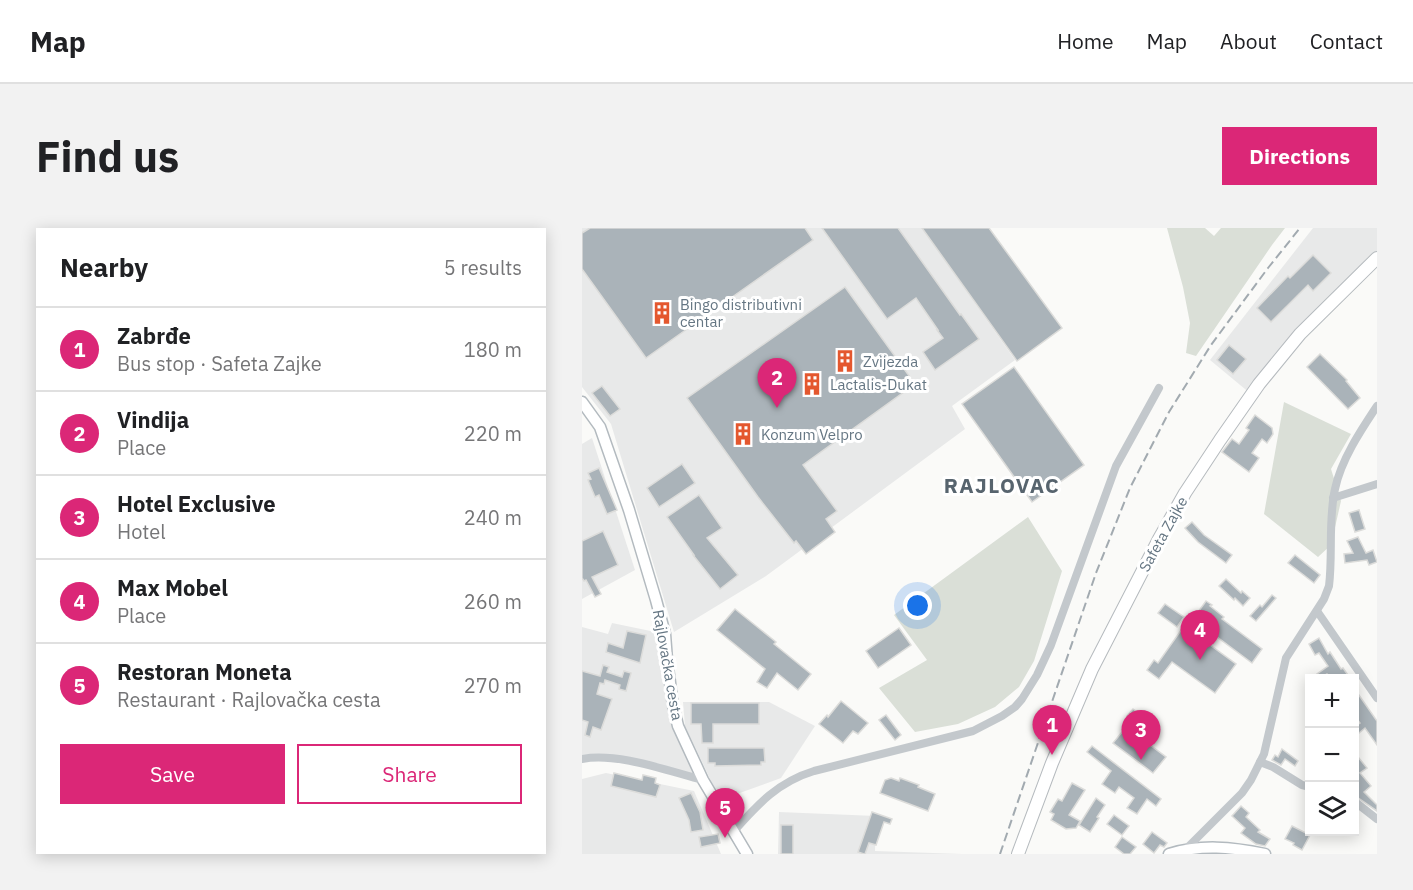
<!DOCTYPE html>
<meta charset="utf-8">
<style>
body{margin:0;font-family:"IBM Plex Sans",sans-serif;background:#f2f2f2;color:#202124}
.controls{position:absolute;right:18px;bottom:18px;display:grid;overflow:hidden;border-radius:0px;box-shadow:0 3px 15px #0003}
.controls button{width:54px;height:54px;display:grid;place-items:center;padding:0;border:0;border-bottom:2px solid #e0e0e0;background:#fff;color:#202124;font:30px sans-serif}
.you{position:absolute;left:336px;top:378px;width:21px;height:21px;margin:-15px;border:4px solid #fff;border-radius:50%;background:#1a73e8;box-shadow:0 0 0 9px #1a73e833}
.badge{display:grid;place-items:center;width:39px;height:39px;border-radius:50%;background:#db2777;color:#fff;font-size:20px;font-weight:700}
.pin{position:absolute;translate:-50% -50px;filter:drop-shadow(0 2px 3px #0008)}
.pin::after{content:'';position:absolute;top:32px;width:21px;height:18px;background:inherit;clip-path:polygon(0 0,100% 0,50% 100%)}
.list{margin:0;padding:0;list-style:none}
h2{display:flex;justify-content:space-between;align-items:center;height:78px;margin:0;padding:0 24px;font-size:26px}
h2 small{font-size:20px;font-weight:400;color:#757577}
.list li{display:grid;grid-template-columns:39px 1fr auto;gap:18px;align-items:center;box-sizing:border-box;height:84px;padding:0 24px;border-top:2px solid #e0e0e0}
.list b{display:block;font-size:22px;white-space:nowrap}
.list p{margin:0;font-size:20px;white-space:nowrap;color:#757577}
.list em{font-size:20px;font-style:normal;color:#757577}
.actions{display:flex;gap:12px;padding:18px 24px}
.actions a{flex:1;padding:14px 0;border:2px solid #db2777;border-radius:0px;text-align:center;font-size:21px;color:#db2777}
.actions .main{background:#db2777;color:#fff}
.icon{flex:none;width:33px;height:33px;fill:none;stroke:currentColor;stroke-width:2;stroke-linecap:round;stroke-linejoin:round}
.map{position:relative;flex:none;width:795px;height:626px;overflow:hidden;border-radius:0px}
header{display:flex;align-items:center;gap:36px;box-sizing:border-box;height:84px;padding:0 30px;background:#fff;border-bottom:2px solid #e0e0e0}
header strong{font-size:28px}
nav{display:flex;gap:33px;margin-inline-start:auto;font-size:21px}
.intro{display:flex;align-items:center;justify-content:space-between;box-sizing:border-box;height:144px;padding:0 36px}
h1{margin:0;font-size:42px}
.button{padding:15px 27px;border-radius:0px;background:#db2777;color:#fff;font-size:21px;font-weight:700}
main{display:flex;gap:36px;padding:0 36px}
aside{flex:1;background:#fff;border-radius:0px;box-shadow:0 3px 15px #0003}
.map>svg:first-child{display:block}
.built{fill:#e8e9e9}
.green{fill:#dadfd7}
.building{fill:#aab3b9;stroke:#dcdcda;stroke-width:1.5}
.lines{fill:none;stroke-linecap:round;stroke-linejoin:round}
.secondary-casing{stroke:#b3babf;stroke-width:13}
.primary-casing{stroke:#b5babe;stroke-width:14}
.street{stroke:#c3c8cc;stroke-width:8}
.secondary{stroke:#fff;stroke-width:10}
.primary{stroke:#fff;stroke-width:12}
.rail{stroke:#a2aab0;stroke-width:2;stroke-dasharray:9 4.5;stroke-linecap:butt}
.labels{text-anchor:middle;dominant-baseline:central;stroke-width:6;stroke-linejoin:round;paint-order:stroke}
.poi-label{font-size:15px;fill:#657683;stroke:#fff;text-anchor:start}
.street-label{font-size:15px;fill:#657683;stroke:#fff}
.district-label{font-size:21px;font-weight:bold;letter-spacing:1.5px;fill:#57646e;stroke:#fff}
</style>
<header>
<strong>Map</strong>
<nav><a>Home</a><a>Map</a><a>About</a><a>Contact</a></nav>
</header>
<div class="intro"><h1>Find us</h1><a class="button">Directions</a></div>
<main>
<aside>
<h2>Nearby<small>5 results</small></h2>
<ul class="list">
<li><span class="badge">1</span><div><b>Zabrđe</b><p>Bus stop · Safeta Zajke</p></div><em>180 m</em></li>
<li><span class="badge">2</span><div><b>Vindija</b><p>Place</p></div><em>220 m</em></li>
<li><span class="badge">3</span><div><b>Hotel Exclusive</b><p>Hotel</p></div><em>240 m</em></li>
<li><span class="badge">4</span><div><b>Max Mobel</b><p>Place</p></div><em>260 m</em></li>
<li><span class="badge">5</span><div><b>Restoran Moneta</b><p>Restaurant · Rajlovačka cesta</p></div><em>270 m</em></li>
</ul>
<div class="actions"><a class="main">Save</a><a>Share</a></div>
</aside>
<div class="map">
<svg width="795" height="626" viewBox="0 0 795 626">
<rect width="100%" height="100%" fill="#fafaf8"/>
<g class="built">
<polygon points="0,0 340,0 433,132 370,178 383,201 184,348 92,404 29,196 0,159"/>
<polygon points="731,0 795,0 795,31 669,166 628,132"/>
<polygon points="10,210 53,342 0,371 0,216"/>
<polygon points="30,395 83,406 91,477 121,552 40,531 0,531 0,399 26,406"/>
<polygon points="101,474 187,474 233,498 199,550 141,571 130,555 103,498"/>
<polygon points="24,545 112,563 139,626 0,626 0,551"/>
<polygon points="197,584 294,588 293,623 380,626 196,626"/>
</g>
<g class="green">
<polygon points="585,0 623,0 632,8 639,0 703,0 690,17 614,128 604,125 608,95 601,59"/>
<polygon points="702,174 769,206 749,241 759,273 749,317 736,329 682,286"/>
<polygon points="446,289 480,343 452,433 437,459 413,479 376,496 333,504 297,460 345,432 312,387"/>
</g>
<g class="building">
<polygon points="8,0 223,0 231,12 64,130 0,41 0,5"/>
<polygon points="240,0 316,0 378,87 379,86 397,111 353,142 341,124 361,110 355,102 356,102 334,70 305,91"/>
<polygon points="340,0 407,0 480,100 435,133"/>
<polygon points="731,27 749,45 731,63 726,57 689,94 675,80 706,48 708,50"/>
<polygon points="263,59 333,156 221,237 255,283 244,291 253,304 224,326 214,313 212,315 176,269 105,170"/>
<polygon points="647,117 664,131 651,146 635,132"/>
<polygon points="738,126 765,152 764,153 778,170 766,181 725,139"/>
<polygon points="432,139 502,237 450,274 380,176"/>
<polygon points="20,158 38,181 28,188 10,165"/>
<polygon points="673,187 690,200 691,206 685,215 680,211 670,225 677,230 667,244 640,224 650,211 657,216 667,202 664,200"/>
<polygon points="100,236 113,255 77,279 65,260"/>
<polygon points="17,240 35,282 25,286 17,267 13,269 6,252 9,251 6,245"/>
<polygon points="117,267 140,300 125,310 156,347 138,361 111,327 112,327 85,289"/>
<polygon points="777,282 783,301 773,304 767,285"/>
<polygon points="610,294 622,307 650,327 644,335 616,314 603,300"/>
<polygon points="21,303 36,337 10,349 19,366 13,369 4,352 2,353 0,350 0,313"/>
<polygon points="776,309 784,325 791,322 795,334 787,337 785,332 763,335 762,326 771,325 765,313"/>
<polygon points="713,327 738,347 732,355 706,335"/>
<polygon points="644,351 659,365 660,363 668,370 661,378 653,370 652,372 637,358"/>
<polygon points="690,367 694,370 674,393 668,388 678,377 680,379"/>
<polygon points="624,373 630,377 628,378 642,389 640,391 680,421 670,435 611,391"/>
<polygon points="583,376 602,389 595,399 576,385"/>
<polygon points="153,381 194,414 192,416 229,446 216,462 195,445 185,460 175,454 183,441 135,402"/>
<polygon points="602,398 654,436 633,465 590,434 577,451 565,442 572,432 576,435"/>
<polygon points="317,400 329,417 296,440 284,423"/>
<polygon points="45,403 64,407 58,435 24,424 26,415 41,420"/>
<polygon points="737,410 746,426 748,424 759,441 761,440 768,450 748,450 745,446 738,450 735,446 746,438 737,425 733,427 727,416"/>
<polygon points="21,437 27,439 25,444 40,449 42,443 49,445 44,463 37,461 38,457 23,452 22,456 18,455 15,466 30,471 19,502 11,499 8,509 3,507 6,494 0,492 0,443 18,448"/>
<polygon points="772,460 795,493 795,517 783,500 777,505 772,499 778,495 772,487"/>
<polygon points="259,473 286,495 276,506 271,503 261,515 237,496 245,487 246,489"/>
<polygon points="109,475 177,475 177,496 131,496 131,515 120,515 119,496 109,496"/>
<polygon points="551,481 575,498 571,505 545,488"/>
<polygon points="304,487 319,507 313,512 297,492"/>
<polygon points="544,499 584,529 571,545 531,515"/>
<polygon points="510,518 579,571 574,578 565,571 555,586 545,580 552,570 537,559 533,565 520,556 529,543 505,524"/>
<polygon points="126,520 182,520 183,534 179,534 179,537 133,538 133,535 126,535"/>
<polygon points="700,521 716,533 713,538 703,531 699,537 690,532 693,527 696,529"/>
<polygon points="772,524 785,540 778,545 789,558 782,564 795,577 795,583 772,567"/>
<polygon points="32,545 60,552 61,547 74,550 73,555 78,557 74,569 29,558"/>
<polygon points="309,550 317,553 318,550 337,557 336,559 353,566 346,583 298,565 303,552"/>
<polygon points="490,555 503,562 487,587 498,593 494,600 484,601 469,592 472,586 468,584 476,571 480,573"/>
<polygon points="109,565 118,584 121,602 109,604 107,592 97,570"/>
<polygon points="514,570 523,577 515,589 517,590 508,604 497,597"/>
<polygon points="659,578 667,585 664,589 678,602 676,604 688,611 683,618 674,616 659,605 663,600 650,588"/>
<polygon points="290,584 310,591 308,596 302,594 294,617 287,615 283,626 282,626 276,624"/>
<polygon points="532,587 547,598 540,607 525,596"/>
<rect x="199" y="597" width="12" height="29"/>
<polygon points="710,598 728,607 720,622 711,617 712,615 703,611"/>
<polygon points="570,604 585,615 582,619 578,617 572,625 561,616"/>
<polygon points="136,606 138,615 119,619 117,609"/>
<polygon points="540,609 554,619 548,626 542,626 533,619"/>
</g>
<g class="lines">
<g class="secondary-casing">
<g id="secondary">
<polyline points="0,174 18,199 47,282 74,372 83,406 85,432 91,477 96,498 121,552 165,626"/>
<path d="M587 626C619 616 650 619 683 626"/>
</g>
</g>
<g class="primary-casing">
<polyline id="primary" points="436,626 470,535 510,441 577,311 603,265 638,212 677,156 718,106 795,30"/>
</g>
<g class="street">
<polyline points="751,270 795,256"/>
<polyline points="735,383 795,470"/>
<path d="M0 531C35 524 86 543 121 552"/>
<polyline points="678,534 691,539 720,557 724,558 728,555"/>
<polyline points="772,573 795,591"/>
<path d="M152 603C176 576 196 554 232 543L391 503 420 488 433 479 440 471 455 447 469 417 534 238 577 160"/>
<path d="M604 621 660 565 669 552 682 526 704 430 742 371 747 358C751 326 746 292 753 261 759 232 779 202 795 178"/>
</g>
<use href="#secondary" class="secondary"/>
<use href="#primary" class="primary"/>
<polyline class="rail" points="418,626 514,345 548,260 587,184 629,117 686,40 718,0"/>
</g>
<defs>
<g id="building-bare" transform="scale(1.8)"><path d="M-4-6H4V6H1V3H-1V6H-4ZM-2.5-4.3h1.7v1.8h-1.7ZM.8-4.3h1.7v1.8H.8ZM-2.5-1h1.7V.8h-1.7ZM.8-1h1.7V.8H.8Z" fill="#e4572e" stroke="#fff" stroke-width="2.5" paint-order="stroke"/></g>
</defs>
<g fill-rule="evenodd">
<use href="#building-bare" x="80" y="85"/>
<use href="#building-bare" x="263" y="133"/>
<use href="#building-bare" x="230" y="156"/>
<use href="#building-bare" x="161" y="206"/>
</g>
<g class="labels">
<g class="poi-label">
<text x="98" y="76">Bingo distributivni<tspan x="98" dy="17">centar</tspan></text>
<text x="281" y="133">Zvijezda</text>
<text x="248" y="156">Lactalis-Dukat</text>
<text x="179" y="206">Konzum Velpro</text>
</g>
<g class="street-label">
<text transform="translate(581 306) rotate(-61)">Safeta Zajke</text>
<text transform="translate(86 437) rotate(80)">Rajlovačka cesta</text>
</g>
<g class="district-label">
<text x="420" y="257">RAJLOVAC</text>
</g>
</g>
</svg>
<div class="controls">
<button>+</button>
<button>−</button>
<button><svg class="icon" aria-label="layers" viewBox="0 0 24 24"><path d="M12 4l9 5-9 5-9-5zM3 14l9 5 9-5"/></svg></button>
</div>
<div class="you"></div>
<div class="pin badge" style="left:470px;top:527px">1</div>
<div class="pin badge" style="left:195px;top:180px">2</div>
<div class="pin badge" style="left:559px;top:532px">3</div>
<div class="pin badge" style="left:618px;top:432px">4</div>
<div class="pin badge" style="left:143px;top:610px">5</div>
</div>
</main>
